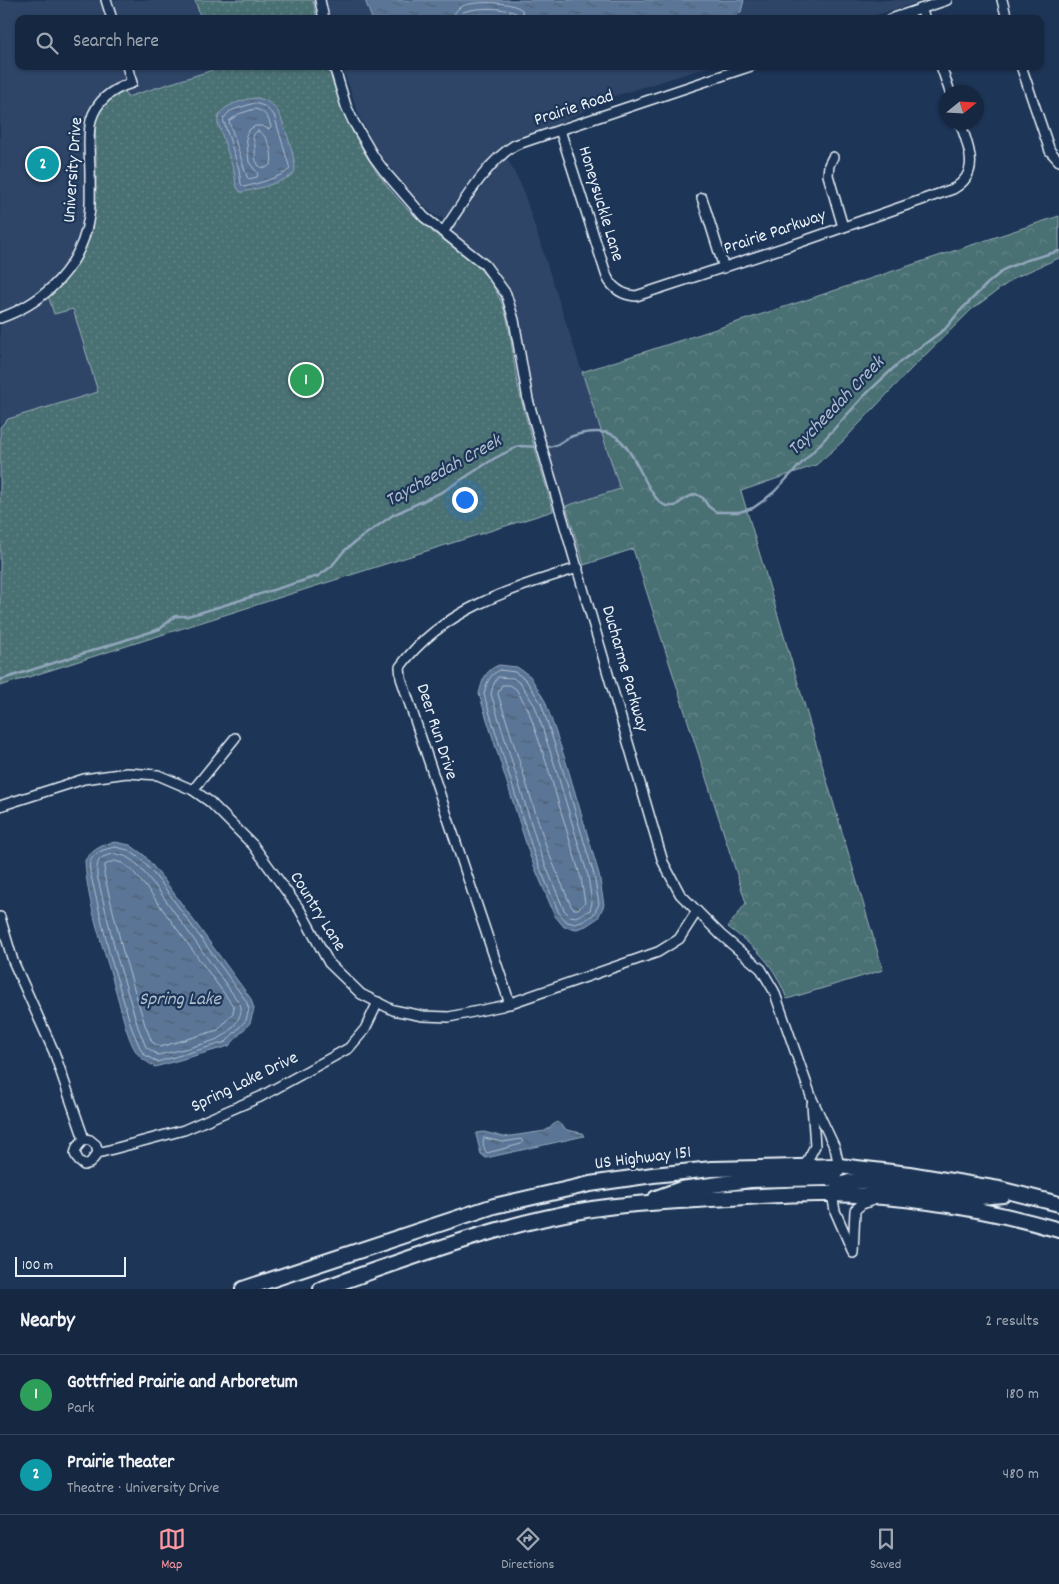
<!DOCTYPE html>
<meta charset="utf-8">
<style>
body{margin:0;font-family:Dekko,sans-serif;background:#23344c;color:#f1f3f6}
.compass{position:absolute;left:939px;top:85px;width:45px;height:45px;border-radius:50%;background:#162841;box-shadow:0 1px 4px #0004;rotate:72deg}
.scale{position:absolute;left:15px;bottom:12px;width:111px;box-sizing:border-box;padding-left:5px;border:2px solid #e8f1f8;border-top:0;font-size:14px;line-height:18px;white-space:nowrap;color:#e8f1f8;-webkit-text-stroke:4px #1d3557;paint-order:stroke}
.you{position:absolute;left:464px;top:499px;width:18px;height:18px;margin:-12px;border:4px solid #fff;border-radius:50%;background:#1a73e8;box-shadow:0 0 0 8px #1a73e833}
.badge{display:grid;place-items:center;width:32px;height:32px;border-radius:50%;background:#ff9aa2;color:#fff;font-size:16px;font-weight:700}
.pin{position:absolute;translate:-50% -50%;border:2px solid #fff;box-shadow:0 1px 5px #0006}
.list{margin:0;padding:0;list-style:none}
h2{display:flex;justify-content:space-between;align-items:center;height:65px;margin:0;padding:0 20px;font-size:21px}
h2 small{font-size:16px;font-weight:400;color:#9ea6b1}
.list li{display:grid;grid-template-columns:32px 1fr auto;gap:15px;align-items:center;box-sizing:border-box;height:80px;padding:0 20px;border-top:1px solid #35445a}
.list b{display:block;font-size:19px;white-space:nowrap}
.list p{margin:0;font-size:16px;white-space:nowrap;color:#9ea6b1}
.list em{font-size:16px;font-style:normal;color:#9ea6b1}
.icon{flex:none;width:28px;height:28px;fill:none;stroke:currentColor;stroke-width:2;stroke-linecap:round;stroke-linejoin:round}
.map{position:relative;flex:none;width:1059px;height:1289px;overflow:hidden}
.search{position:absolute;background:#162841;box-shadow:0 1px 4px #0004;left:15px;right:15px;top:15px;height:55px;display:flex;align-items:center;gap:12px;box-sizing:border-box;padding:0 18px;border-radius:10px;color:#9ea6b1;font-size:19px}
.sheet{height:225px;background:#162841}
nav{display:flex;justify-content:space-around;align-items:center;box-sizing:border-box;height:70px;border-top:1px solid #35445a;background:#162841;font-size:14px;color:#9ea6b1}
nav a{display:grid;justify-items:center;gap:2px}
nav .on{color:#ff9aa2}
.map>svg:first-child{display:block}
.built{fill:#2f4468}
.grass{fill:url(#grass-dots);stroke:#98b0b6}
.park{fill:url(#park-crowns);stroke:#98b0b6}
.water{fill:url(#water-ripples);stroke:#93a7bd}
.lines{fill:none;stroke-linecap:round;stroke-linejoin:round}
.shore{stroke:#afbfd1;stroke-width:1}
.stream{stroke:#93a7bd;stroke-width:2.5}
.minor-casing{stroke:#e8f1f8;stroke-width:12}
.primary-casing{stroke:#e8f1f8;stroke-width:18}
.minor{stroke:#1d3557;stroke-width:9}
.primary{stroke:#1d3557;stroke-width:14}
.labels{text-anchor:middle;dominant-baseline:central;stroke-width:4.5;stroke-linejoin:round;paint-order:stroke}
.street-label{font-size:18px;fill:#e8f1f8;stroke:#1d3557}
.water-label{font-size:19px;font-style:italic;fill:#afbfd1;stroke:#1d3557}
</style>
<div class="map">
<svg width="1059" height="1289" viewBox="0 0 1059 1289">
<defs>
<pattern id="grass-dots" width="8" height="8" patternUnits="userSpaceOnUse" patternTransform="scale(1.25)"><rect width="8" height="8" fill="#496f73"/><path d="M2 2h.1M6 6h.1" fill="none" stroke="#638488" stroke-width="1.8" stroke-linecap="round"/></pattern>
<pattern id="park-crowns" width="20" height="18" patternUnits="userSpaceOnUse" patternTransform="scale(1.25)"><rect width="20" height="18" fill="#496f73"/><path d="M2 6a3 3 0 1 1 6 0M12 15a3 3 0 1 1 6 0" fill="none" stroke="#638488"/></pattern>
<pattern id="water-ripples" width="26" height="14" patternUnits="userSpaceOnUse" patternTransform="scale(1.25)"><rect width="26" height="14" fill="#5a7596"/><path d="M2 4q2-2 4 0t4 0M15 11q2-2 4 0t4 0" fill="none" stroke="#505e70"/></pattern>
</defs>
<rect width="100%" height="100%" fill="#1d3557"/>
<filter id="ink" filterUnits="userSpaceOnUse"><feTurbulence type="fractalNoise" baseFrequency=".02" numOctaves="2"/><feDisplacementMap in="SourceGraphic" scale="10" xChannelSelector="R" yChannelSelector="G"/><feConvolveMatrix kernelMatrix="1 2 1 2 8 2 1 2 1" color-interpolation-filters="sRGB"/></filter>
<g filter="url(#ink)">
<g class="built">
<polygon points="0,0 313,0 317,19 19,19 19,66 328,66 342,112 370,163 409,210 443,240 498,166 507,158 522,187 620,489 0,687"/>
<polygon points="320,0 925,0 864,19 324,19"/>
<polygon points="342,66 711,66 615,96 510,148 450,222 433,214 425,207 404,185 377,150 360,118"/>
</g>
<g class="grass">
<polygon points="195,0 313,0 317,19 201,19"/>
<path d="M216 66H328C344 124 373 178 418 219 437 237 460 251 480 269 515 308 508 342 519 390 528 430 542 470 553 511L0 686V427L8 419 98 392 73 309 54 314 48 295 90 230C97 204 96 178 96 152 96 138 93 121 100 109 105 100 115 94 124 90L127 97 216 69Z"/>
</g>
<path class="park" d="M1059 216V258L1016 277 972 309 909 371 842 442 816 465 741 491 883 970 787 999C772 961 759 951 728 927L746 903 633 549 584 565 566 506 620 489 582 372 806 300Z"/>
<g class="water">
<polygon points="365,0 744,0 741,12 734,19 523,19 504,15 474,14 457,19 372,19"/>
<path d="M254 98C264 98 271 103 277 110 282 117 299 166 294 173 289 180 250 192 240 192L236 185 234 171 218 123C216 106 241 101 254 98Z"/>
<path d="M499 665 517 667 530 676 545 701 566 762 599 874 604 905 598 918 586 926 577 929 564 927 555 916 530 856 479 694C482 681 485 670 499 665Z"/>
<path d="M115 842 130 845 144 855 165 881 251 999 254 1009 250 1023 229 1046 155 1067C149 1063 141 1059 137 1053 127 1039 122 1012 117 995 105 951 87 906 85 860 94 849 101 845 115 842Z"/>
<polygon points="557,1122 567,1130 582,1133 584,1136 486,1158 481,1154 476,1135 477,1133 484,1132 504,1137 545,1131"/>
</g>
<g class="lines">
<g class="shore">
<path d="M454 19C454 14 455 11 459 8 469 0 513 1 522 10L524 19"/>
<path d="M460 19 463 12C478 7 501 7 516 13L518 19"/>
<path d="M255 103 264 106 274 115 290 169C282 177 256 184 244 187L241 184 239 169 223 119 230 111Z"/>
<path d="M255 109C265 111 269 118 271 127L269 129 262 126H255L249 130 246 135 249 162 258 174 257 177 249 179 247 177 229 121 239 114Z"/>
<path d="M258 131C268 134 274 155 271 164L266 168 260 167C253 159 256 155 255 146 254 139 250 135 258 131Z"/>
<path d="M500 670 515 672 526 680 541 703 561 764 594 875 599 904 594 914 584 921 576 924 567 922 559 913 534 854 484 695C486 684 489 674 500 670Z"/>
<polygon points="498,677 513,678 521,684 535,706 555,766 588,876 592,903 590,910 576,917 570,916 564,910 540,852 491,694 493,686"/>
<polygon points="502,685 510,685 516,689 528,709 548,768 581,878 585,903 578,909 574,909 571,906 547,849 498,694"/>
<path d="M115 847 128 850 141 859 162 884 246 1001 249 1009 246 1020 226 1042 157 1062 145 1055 141 1050 132 1029 110 956 91 876C90 872 89 866 90 862 93 852 106 849 115 847Z"/>
<path d="M115 854 125 856 137 864 157 888 240 1004C245 1014 232 1030 223 1036 214 1043 171 1052 158 1055L146 1047 138 1027 116 954 97 875C96 859 100 856 115 854Z"/>
<polygon points="115,861 122,863 131,869 150,892 234,1007 233,1013 218,1030 160,1047 152,1042 145,1025 123,952 104,874 105,865"/>
<path d="M484 1138 503 1142 521 1139 523 1142 521 1144 487 1153C484 1151 482 1141 484 1138Z"/>
</g>
<g class="stream">
<path d="M545 447C555 447 558 444 566 439 578 433 594 431 608 433 633 438 645 495 664 505 667 507 672 506 675 506L686 498 696 494 703 498 708 506 716 512H739L753 508 763 501 774 492 822 442 865 395 900 362 945 329 959 312 988 283 1005 269 1024 261 1059 251"/>
<polyline points="0,680 160,629 175,616 187,616 199,613 318,576 331,567 344,551 359,539 393,515 444,491 495,458 519,446 540,447"/>
</g>
<g class="minor-casing">
<g id="minor">
<polyline points="106,0 112,19"/>
<polyline points="320,0 324,19"/>
<polyline points="1002,0 1007,19"/>
<polyline points="921,9 925,19"/>
<polyline points="891,19 947,0"/>
<polyline points="334,66 346,106 353,121 374,157 385,172 424,217 485,265 506,294 514,320 528,400 663,862 680,894 721,935 761,969 774,991 812,1099 835,1148 839,1166"/>
<polyline points="941,66 950,92"/>
<polyline points="1021,66 1050,151 1059,161"/>
<path d="M560 130 607 277C613 289 623 295 636 296L798 243 953 189C982 173 968 146 960 122"/>
<polyline points="833,157 829,165 828,175 843,227"/>
<polyline points="702,198 724,268"/>
<path d="M443 232C462 205 486 162 515 145L751 66"/>
<path d="M0 318C46 302 82 266 89 216 91 203 90 188 90 174 90 157 87 138 91 120 97 100 112 89 132 83L127 66"/>
<polyline points="193,790 235,738"/>
<polyline points="0,806 84,779 127,773 158,775 193,790 210,802 253,845 300,910 329,963 361,994 393,1010 423,1016 449,1017 502,1006 658,952 679,939 697,911"/>
<polyline points="0,917 13,961 54,1052 84,1139"/>
<path d="M510 1004 401 678 400 667C441 610 514 587 578 568"/>
<polygon points="84,1139 90,1140 96,1145 98,1153 90,1163 84,1165 79,1161 75,1154 77,1147"/>
<polyline points="98,1153 184,1130 260,1097 349,1048 365,1029 378,1002"/>
<polyline points="804,1167 815,1146 812,1104"/>
<polyline points="832,1194 835,1211 852,1250"/>
<polyline points="853,1253 855,1210 862,1204 876,1199"/>
</g>
</g>
<g class="primary-casing">
<g id="primary">
<path d="M832 1194C841 1184 846 1181 860 1181L980 1197 1003 1195"/>
<polyline points="656,1198 681,1189 750,1180 830,1178 835,1175 839,1166"/>
<polyline points="243,1289 494,1206 590,1184 653,1175 712,1169 839,1166 909,1174 999,1189 1059,1204"/>
<path d="M321 1289C408 1259 495 1225 586 1210 627 1203 669 1202 710 1199 751 1197 791 1193 831 1194 906 1196 987 1209 1059 1230"/>
</g>
</g>
<use href="#minor" class="minor"/>
<use href="#primary" class="primary"/>
</g>
</g>
<g class="labels">
<g class="street-label">
<text transform="translate(574 109) rotate(-18)">Prairie Road</text>
<text transform="translate(74 170) rotate(-86)">University Drive</text>
<text transform="translate(600 204) rotate(73)">Honeysuckle Lane</text>
<text transform="translate(775 233) rotate(-19)">Prairie Parkway</text>
<text transform="translate(624 669) rotate(74)">Ducharme Parkway</text>
<text transform="translate(436 732) rotate(72)">Deer Run Drive</text>
<text transform="translate(317 912) rotate(58)">Country Lane</text>
<text transform="translate(245 1083) rotate(-26)">Spring Lake Drive</text>
<text transform="translate(643 1159) rotate(-7)">US Highway 151</text>
</g>
<g class="water-label">
<text transform="translate(837 407) rotate(-46)">Taycheedah Creek</text>
<text transform="translate(444 472) rotate(-29)">Taycheedah Creek</text>
<text x="180" y="1000">Spring Lake</text>
</g>
</g>
</svg>
<svg class="compass" viewBox="-18 -18 36 36"><path d="M0-13l5 13h-10z" fill="#e53935"/><path d="M0 13l5-13h-10z" fill="#9ea6b1"/></svg>
<div class="scale">100 m</div>
<div class="you"></div>
<div class="pin badge" style="left:306px;top:380px;background:#2e9e5b">1</div>
<div class="pin badge" style="left:43px;top:164px;background:#0f9aa8">2</div>
<div class="search"><svg class="icon" aria-label="search" viewBox="0 0 24 24"><circle cx="10" cy="10" r="6"/><path d="M15 15l6 6"/></svg>Search here</div>
</div>
<section class="sheet">
<h2>Nearby<small>2 results</small></h2>
<ul class="list">
<li><span class="badge" style="background:#2e9e5b">1</span><div><b>Gottfried Prairie and Arboretum</b><p>Park</p></div><em>180 m</em></li>
<li><span class="badge" style="background:#0f9aa8">2</span><div><b>Prairie Theater</b><p>Theatre · University Drive</p></div><em>480 m</em></li>
</ul>
</section>
<nav>
<a class="on"><svg class="icon" aria-label="map" viewBox="0 0 24 24"><path d="M3 6l6-2 6 2 6-2v14l-6 2-6-2-6 2zM9 4v14M15 6v14"/></svg>Map</a>
<a><svg class="icon" aria-label="directions" viewBox="0 0 24 24"><path d="M12 3l9 9-9 9-9-9zM9 14v-3h6M13 9l2 2-2 2"/></svg>Directions</a>
<a><svg class="icon" aria-label="saved" viewBox="0 0 24 24"><path d="M7 4h10v16l-5-4-5 4z"/></svg>Saved</a>
</nav>
